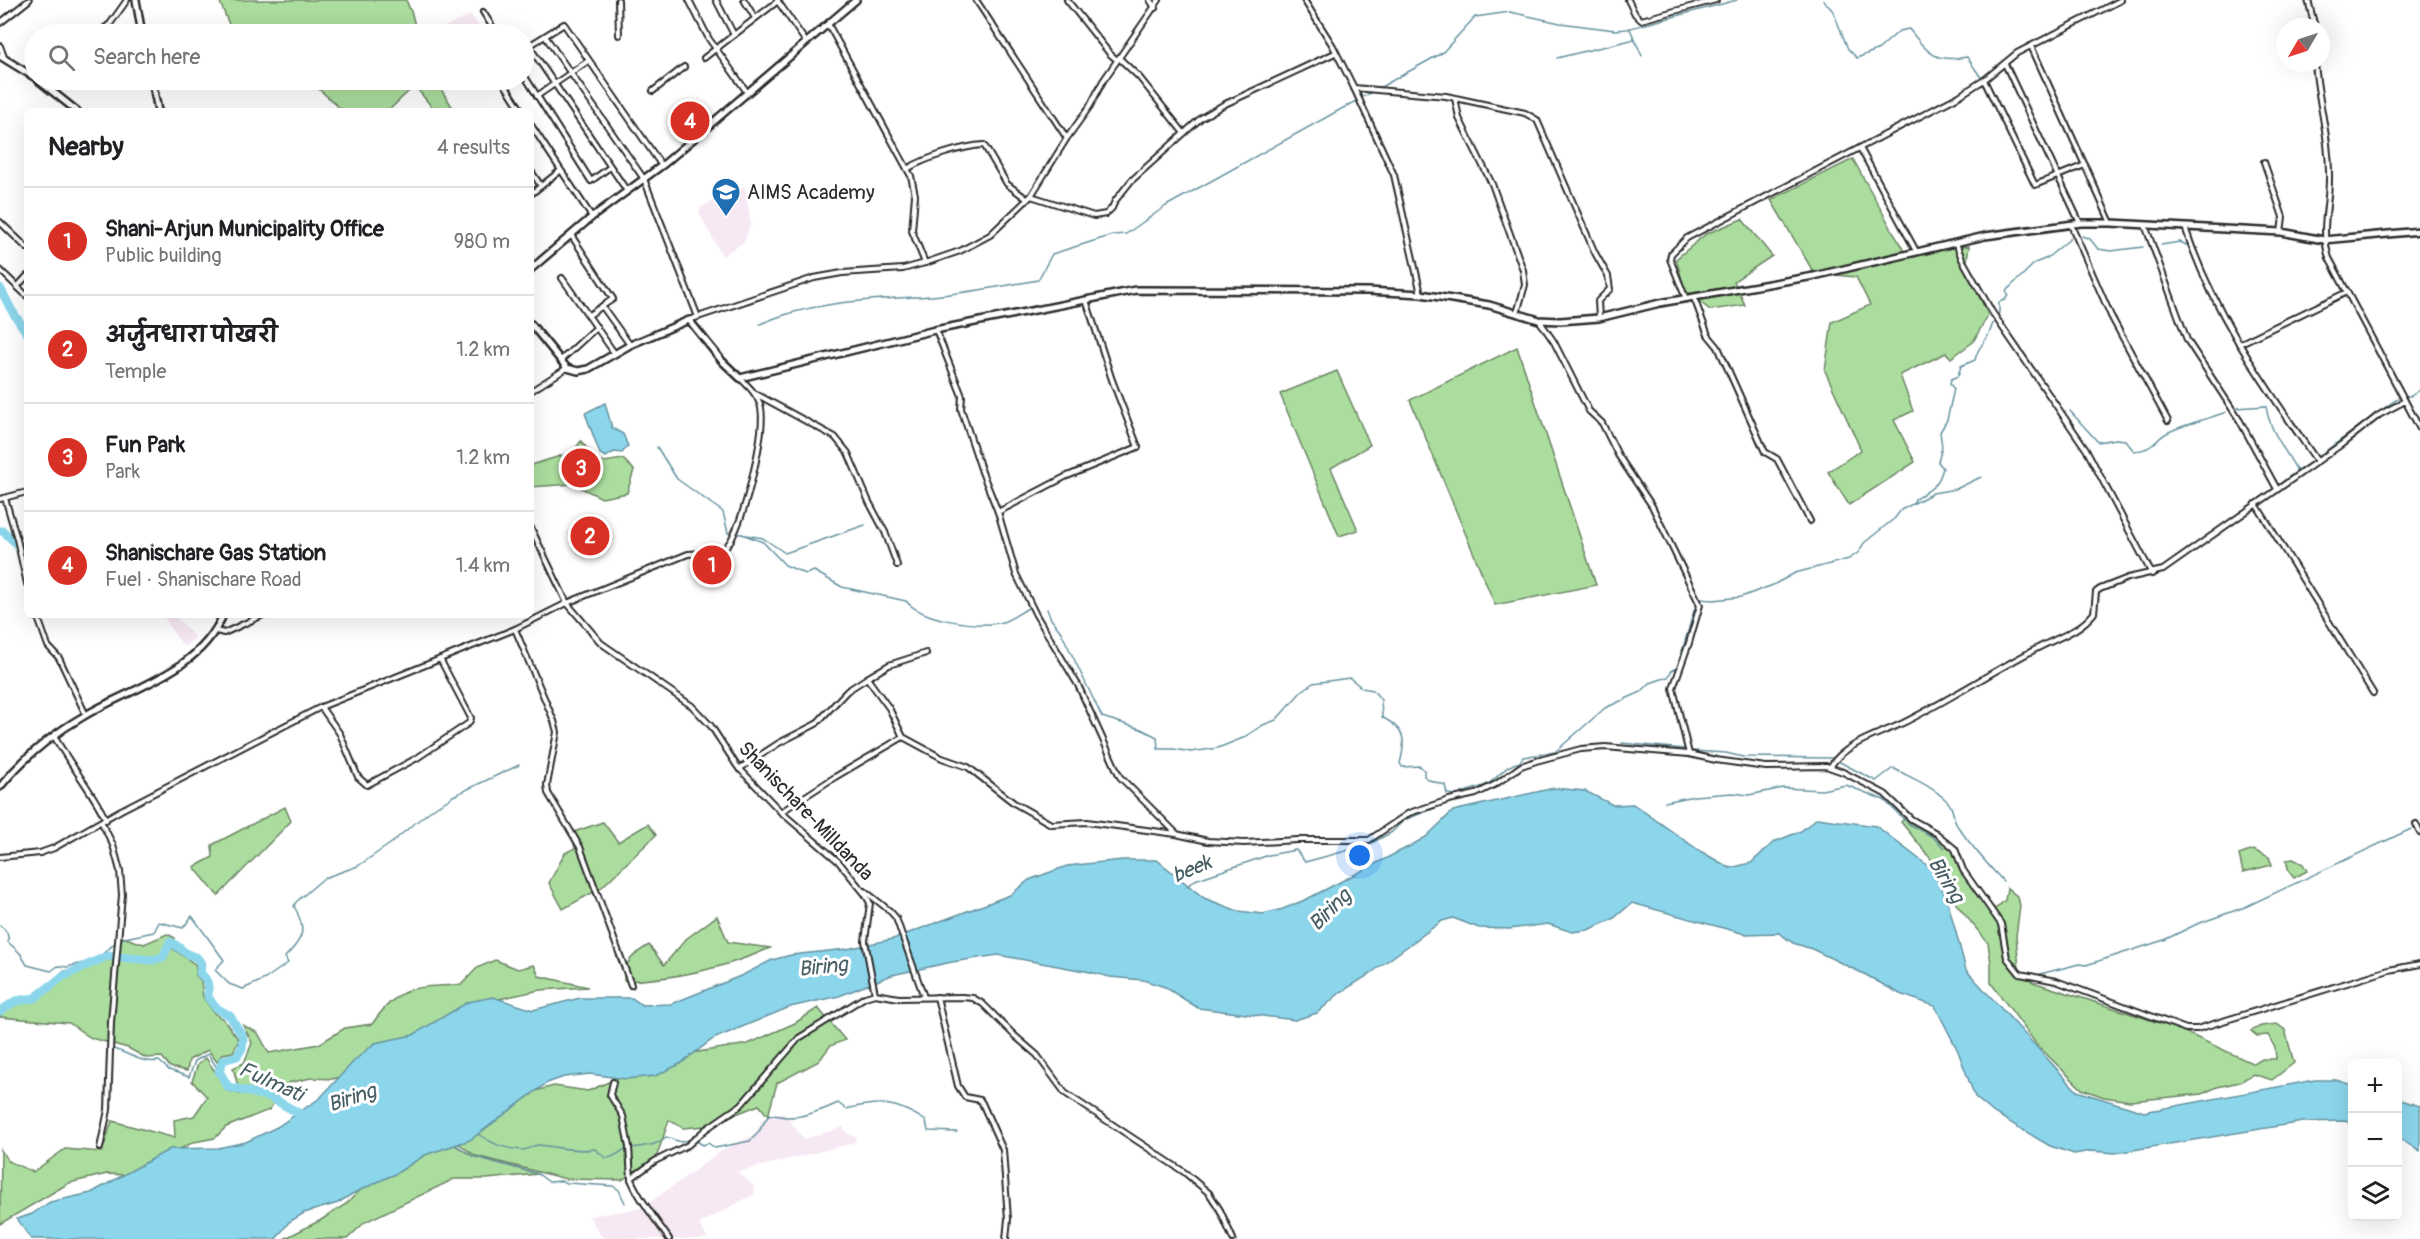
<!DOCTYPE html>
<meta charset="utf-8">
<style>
body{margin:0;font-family:Pangolin,"Playpen Sans Deva",sans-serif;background:#f2f2f2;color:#202124}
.controls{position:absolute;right:18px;bottom:18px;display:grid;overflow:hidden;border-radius:9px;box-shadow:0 6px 24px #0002}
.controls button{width:54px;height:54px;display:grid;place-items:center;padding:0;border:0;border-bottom:2px solid #e0e0e0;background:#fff;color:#202124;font:30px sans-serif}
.compass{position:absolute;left:2276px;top:18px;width:54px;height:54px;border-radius:50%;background:#fff;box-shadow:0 6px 24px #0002;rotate:231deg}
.you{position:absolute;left:1360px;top:856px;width:21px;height:21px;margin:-15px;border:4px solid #fff;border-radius:50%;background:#1a73e8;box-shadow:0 0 0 9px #1a73e833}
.badge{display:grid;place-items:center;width:39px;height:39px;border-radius:50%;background:#d93025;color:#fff;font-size:20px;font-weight:700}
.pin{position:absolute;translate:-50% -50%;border:3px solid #fff;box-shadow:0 2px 6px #0006}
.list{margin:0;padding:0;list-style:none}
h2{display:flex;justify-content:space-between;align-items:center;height:78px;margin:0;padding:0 24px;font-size:26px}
h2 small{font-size:20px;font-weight:400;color:#757577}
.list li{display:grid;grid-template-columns:39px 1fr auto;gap:18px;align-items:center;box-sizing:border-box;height:108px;padding:0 24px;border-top:2px solid #e0e0e0}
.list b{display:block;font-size:22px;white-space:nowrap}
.list p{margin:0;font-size:20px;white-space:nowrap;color:#757577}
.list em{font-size:20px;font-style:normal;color:#757577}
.icon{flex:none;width:33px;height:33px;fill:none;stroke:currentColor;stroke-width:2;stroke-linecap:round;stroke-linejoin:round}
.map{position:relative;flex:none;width:2420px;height:1239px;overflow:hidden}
.search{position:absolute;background:#fff;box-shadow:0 6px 24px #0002;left:24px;top:24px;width:510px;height:66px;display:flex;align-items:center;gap:15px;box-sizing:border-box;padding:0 21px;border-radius:33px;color:#757577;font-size:22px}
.panel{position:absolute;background:#fff;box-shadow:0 6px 24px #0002;left:24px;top:108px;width:510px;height:510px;border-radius:9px}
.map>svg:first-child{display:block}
.built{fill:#f7e9f4}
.green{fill:#abdd9e;stroke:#6b8464;stroke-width:1.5}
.water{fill:#8cd6ec;stroke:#65929f;stroke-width:1.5}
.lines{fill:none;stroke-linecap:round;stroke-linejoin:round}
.stream{stroke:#65929f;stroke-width:1.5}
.river{stroke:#8cd6ec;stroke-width:9}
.street-casing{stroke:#2b2b2b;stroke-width:8}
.secondary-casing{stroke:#2b2b2b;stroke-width:10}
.street{stroke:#fff;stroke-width:4}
.secondary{stroke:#fff;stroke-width:5}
.labels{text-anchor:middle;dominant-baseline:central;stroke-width:6;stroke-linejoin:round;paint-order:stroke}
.poi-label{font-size:20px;fill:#2b2b2b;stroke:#fff;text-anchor:start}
.street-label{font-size:20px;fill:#2b2b2b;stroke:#fff}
.water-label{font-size:21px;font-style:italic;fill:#485e65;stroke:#fff}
</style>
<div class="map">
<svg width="2420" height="1239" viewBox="0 0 2420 1239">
<rect width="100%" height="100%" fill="#fff"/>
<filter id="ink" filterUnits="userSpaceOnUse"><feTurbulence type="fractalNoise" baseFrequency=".0167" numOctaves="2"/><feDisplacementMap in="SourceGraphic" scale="12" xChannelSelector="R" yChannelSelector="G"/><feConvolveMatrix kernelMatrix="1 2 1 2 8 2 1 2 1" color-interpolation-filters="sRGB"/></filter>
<g filter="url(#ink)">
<g class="built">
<polygon points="471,15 484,34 436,34 444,27"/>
<polygon points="745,186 751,223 744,242 722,256 699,213 701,207"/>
<polygon points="163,615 174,615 196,638 184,647 172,631"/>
<polygon points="776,1114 785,1114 804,1139 843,1127 847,1133 857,1138 854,1143 737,1172 755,1187 754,1194 699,1224 708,1239 603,1239 589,1216 642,1208 723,1150 754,1135 763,1119"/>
</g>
<g class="green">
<polygon points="219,0 406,0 412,14 417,34 233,34"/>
<polygon points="309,80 416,80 410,90 388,111 343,111"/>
<polygon points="417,80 435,80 455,111 435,111 414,85"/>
<polygon points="1853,159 1905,253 1969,246 1966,269 1988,315 1973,342 1951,358 1946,353 1900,375 1913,411 1894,420 1915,462 1849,505 1828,472 1861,450 1825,371 1832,322 1870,305 1856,277 1814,273 1771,200"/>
<polygon points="1742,219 1772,256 1734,281 1745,305 1710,310 1685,290 1676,259 1706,234"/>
<polygon points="1517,347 1596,585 1495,605 1410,400"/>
<polygon points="1337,371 1370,445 1331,468 1358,530 1339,536 1280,394"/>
<polygon points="581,441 598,463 623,459 634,470 627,493 602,498 573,484 531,487 531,465 573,452"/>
<polygon points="285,807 291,821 218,896 194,867 213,857 212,845"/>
<polygon points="1907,816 1933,836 1945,838 1955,852 1958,867 1965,877 1995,909 2005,900 2007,888 2018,897 2020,906 2016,936 2019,968 2033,982 2178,1029 2254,1064 2262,1059 2276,1059 2275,1048 2268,1035 2257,1036 2251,1031 2261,1026 2277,1024 2285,1030 2294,1063 2272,1080 2253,1074 2240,1082 2217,1087 2202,1094 2130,1101 2104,1097 2082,1089 2037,1045 1991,983 1991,963 1988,943 1948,894 1939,869 1901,822"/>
<polygon points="603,822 618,842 648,824 656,835 601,888 563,909 549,883 565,853 575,848 571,833"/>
<polygon points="2253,850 2269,857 2272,865 2243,872 2239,855"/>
<polygon points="2293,859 2303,864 2307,871 2294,878 2289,872 2286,860"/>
<path d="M717 916 728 942 770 948C723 969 676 979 624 981 623 962 634 954 649 945L664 965 686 939Z"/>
<polygon points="167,934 175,938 173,949 196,965 196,975 201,981 203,997 214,1013 224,1020 239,1040 233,1052 222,1054 217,1062 208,1050 189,1060 187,1071 170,1067 162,1057 146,1058 128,1048 91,1038 69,1023 0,1017 3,1009 16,1001 35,998 62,972 108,958 115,959 122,937 144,944"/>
<path d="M495 960 518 969 534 965 539 976 588 987 540 990 481 1003 371 1067 333 1079 311 1078 288 1083 269 1110 226 1127 215 1138 194 1142 127 1175 107 1174 69 1183 0 1224 1 1150 8 1161 33 1172 65 1149 102 1152 112 1121 175 1138 174 1120 194 1116 207 1097 192 1081 198 1064 206 1058 228 1091 240 1094 233 1068 244 1063 252 1043 243 1025 258 1033 269 1053 319 1044 345 1028 372 1024C400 984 415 987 461 985L477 968Z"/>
<polygon points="818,1008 845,1040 830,1046 819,1061 777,1083 768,1116 759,1105 706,1126 683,1128 669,1120 656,1158 622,1180 566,1179 476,1156 455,1141 496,1101 554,1086 588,1091 634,1071 692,1053 748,1044 795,1023"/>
<polygon points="450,1142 473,1156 538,1174 487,1179 454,1179 365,1222 347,1239 284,1239 321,1220 346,1204 382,1169"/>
</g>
<g class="water">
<polygon points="605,403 612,428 623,434 628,446 622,453 614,452 606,457 600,454 585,413"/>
<path d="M573 529 582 532 586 542 596 543 599 547 598 553C582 565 572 547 570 533Z"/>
<polygon points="1554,788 1585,791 1613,805 1633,804 1700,851 1730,868 1751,863 1774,842 1801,831 1817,818 1876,826 1932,869 1947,899 1966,970 2077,1091 2144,1112 2315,1080 2336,1080 2352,1085 2352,1123 2344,1121 2303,1122 2115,1153 2091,1151 2074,1154 2050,1146 1994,1113 1975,1097 1958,1051 1935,1006 1900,994 1866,975 1812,949 1793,943 1779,933 1745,934 1632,903 1613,919 1588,930 1572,932 1548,924 1509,929 1479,928 1453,918 1442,921 1367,976 1341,992 1317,1013 1295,1020 1198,1008 1165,987 1143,980 1110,977 1090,972 998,955 952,962 892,975 839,996 790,1007 713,1039 680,1064 655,1076 626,1079 590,1074 564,1077 547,1083 470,1140 425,1155 397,1173 352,1194 338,1203 304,1213 289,1222 276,1239 31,1239 17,1219 32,1214 50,1202 91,1193 170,1149 218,1148 246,1142 277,1127 320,1098 355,1060 375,1043 413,1035 468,1002 493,997 533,1010 580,998 632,998 642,1005 671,1004 743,975 772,960 791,955 847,949 893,939 1010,895 1029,880 1067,866 1122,860 1157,860 1204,898 1238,911 1263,914 1283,909 1307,899 1412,845 1426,837 1453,811"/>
<polygon points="2398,1099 2420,1106 2420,1151 2398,1137"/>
</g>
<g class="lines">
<g class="stream">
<path d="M1823 0 1833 11 1848 49 1857 58 1879 49 1899 31 1909 29C1928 53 1934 63 1967 57L1982 79"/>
<polyline points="1630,29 1642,56"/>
<polyline points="1557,58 1635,39"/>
<polyline points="1379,88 1442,53 1475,17 1510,12 1560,23 1615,30 1627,29 1737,0"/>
<polyline points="2082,236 2090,239 2098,249 2111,251 2143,247"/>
<polyline points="2161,245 2180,242 2191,247"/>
<polyline points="2195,248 2198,248"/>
<path d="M760 324C814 300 875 300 932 296 968 293 1003 286 1038 280L1052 254 1113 235 1126 234 1166 206 1372 92"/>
<polyline points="2405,396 2411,396 2420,390"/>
<path d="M2237 408 2266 406C2269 431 2286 450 2297 471L2312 461"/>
<path d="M2070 411 2098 442 2116 439 2125 440 2134 451C2156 450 2155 437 2171 431 2189 423 2208 419 2226 412"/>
<polyline points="657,447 677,479 723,512 728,533 742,534"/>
<polyline points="2320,455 2398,398"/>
<polyline points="2278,485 2297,471"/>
<path d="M1913 504 1915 499C1931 489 1938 487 1943 468L1938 462 1942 447 1940 432 1947 420 1954 389 1950 384 1951 379 1958 376 1961 366 1975 360C1978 346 1983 346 1989 334 1993 324 1992 322 1999 313V302L2005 300 2008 295 2006 291 2035 263 2047 258 2071 238"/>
<path d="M742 534 763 542 785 565 806 574 814 571 842 587 906 601C922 620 974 627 999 623 1009 621 1019 613 1028 608"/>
<polyline points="746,535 763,538 785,553 865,525"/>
<polyline points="1700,599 1713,600 1741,597 1773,585 1795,573 1849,559 1859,552 1864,543 1895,518 1901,510 1933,493 1956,489 1981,477"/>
<path d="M1047 609 1051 619 1061 632 1102 717 1141 729 1157 737 1158 749H1174L1191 752 1218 748 1243 738 1263 725 1276 720 1302 691 1313 683 1350 678 1362 688 1373 690 1381 700 1382 717C1404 729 1407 738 1400 763L1402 767 1420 766 1424 770V776L1429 780 1445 785 1447 794 1459 795"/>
<polyline points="1622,743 1684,749"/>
<polyline points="1693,751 1726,753 1743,757 1832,758"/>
<path d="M1838 761 1876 781 1893 768C1911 778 1930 785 1945 799 1955 807 1952 819 1958 827 1972 847 1987 864 2003 881"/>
<path d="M1460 794C1470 789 1484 788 1492 781 1502 773 1506 765 1520 762L1523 757 1555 752 1605 708 1641 692 1650 683 1668 677 1672 670 1677 668 1696 604"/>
<polyline points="1665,802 1694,796 1732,793 1749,795 1783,788 1822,790 1846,785 1884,800 1909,824 1933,837 1944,848"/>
<polyline points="1187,886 1195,880 1269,855 1296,850 1305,862 1368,845 1392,832 1404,820 1451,802"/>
<path d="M0 926C6 929 9 935 8 942L20 953 27 965 51 971 58 966 67 967 99 959C103 951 111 949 116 941"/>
<path d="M120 939 154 932 159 922 183 928 192 916 224 960 215 970 229 984 243 989 265 979 288 963 285 957C304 938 307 930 294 906L296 902 324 878 358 866 393 842C396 838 431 810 437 806 443 802 448 801 453 796L519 765"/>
<polyline points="2040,974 2079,964 2086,965 2164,940 2197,924 2245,907 2411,829"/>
<path d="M113 1049C129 1053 142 1064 159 1061L169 1070 189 1077 195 1061 208 1054 219 1071"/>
<path d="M478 1134C492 1144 505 1149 521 1150 528 1150 533 1145 539 1145 557 1147 577 1152 595 1149L606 1158C615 1158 617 1153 624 1150 638 1145 656 1148 666 1137L681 1142 692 1139"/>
<path d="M698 1142 703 1145 708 1143 715 1148 750 1141 758 1133 768 1116C776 1114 778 1116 786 1117 803 1118 823 1110 838 1103L846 1109C879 1101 896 1101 926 1121L928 1131 957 1132"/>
<polyline points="456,1145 472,1156 538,1174 549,1182 561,1181 567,1183 613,1186 619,1190 625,1203"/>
</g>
<g class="river">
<polyline points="0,288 12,311 27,333"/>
<polyline points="0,531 3,531 27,553"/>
<path d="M0 1011 16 1001 35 998 62 977 107 956 153 960 163 957 170 942C180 946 185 956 196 957L201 963 200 973C208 980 209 986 208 997L215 1007 230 1016 243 1037 242 1048 237 1056 223 1060 219 1071 228 1087 270 1097 309 1119"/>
</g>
<g class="street-casing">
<g id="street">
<polyline points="618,0 619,35"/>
<polyline points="689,0 709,39 747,92"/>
<polyline points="716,0 734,35"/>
<polyline points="744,0 755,18"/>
<polyline points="777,0 806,42"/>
<polyline points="976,0 1066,137"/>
<polyline points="1067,0 1110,54 1117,60"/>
<polyline points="1150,0 1155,8"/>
<polyline points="1304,0 1333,46 1354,88 1394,175 1421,294"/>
<polyline points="1628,0 1635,14 1641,20 1716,0"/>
<polyline points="2308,0 2315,27"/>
<polyline points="483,12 497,34"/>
<polyline points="0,23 29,0"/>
<polyline points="828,24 911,176 915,195 912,231 925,263"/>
<polyline points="97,34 110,24 127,0"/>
<polyline points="545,36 644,179 698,317"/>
<polyline points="0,46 4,57"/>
<polyline points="529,46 627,191"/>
<polyline points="2031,46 2111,223"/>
<polyline points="524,49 564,24 662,166"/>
<polyline points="704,58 778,1"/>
<polyline points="1119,58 1139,77 1183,132"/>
<path d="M2315 63C2318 102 2330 139 2329 179 2329 207 2320 229 2329 258L2420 429"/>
<polyline points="2005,64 2080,223"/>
<polyline points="524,75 591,181 610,167"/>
<polyline points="502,80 522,111"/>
<polyline points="1984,80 2035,185 2085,165"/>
<polyline points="1354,88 1446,96 1525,113 1537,120 1595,253 1608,276 1610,289 1598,301 1599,318"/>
<polyline points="653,91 684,67"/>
<polyline points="537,96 588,61"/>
<polyline points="1455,98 1459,118 1492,184 1523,270 1525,285 1517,313"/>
<polyline points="531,125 592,217"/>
<polyline points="1860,148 1916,251"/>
<polyline points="2264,162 2283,217 2281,232"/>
<path d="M907 169C925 158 963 146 984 145L1007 184 1027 199"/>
<polyline points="531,171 541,186"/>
<polyline points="531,194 560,171"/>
<polyline points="1031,196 1094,216 1106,214 1112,208 1115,201 1131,181 1201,118 1223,105 1335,53"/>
<polyline points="0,222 27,248"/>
<polyline points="2071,225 2111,316 2168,421"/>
<polyline points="2145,225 2187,340 2240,421 2277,489"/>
<path d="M2185 227C2213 314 2266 387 2317 461"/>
<polyline points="571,235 613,299 589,315"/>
<polyline points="1956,243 1962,259 1992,312 2086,449 2152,574"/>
<polyline points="0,270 27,296"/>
<polyline points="562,278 615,354"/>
<polyline points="17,287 27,276"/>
<polyline points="1694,298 1708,335 1718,347 1765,452 1777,459 1810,521"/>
<polyline points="1686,299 1670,259 1671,254 1687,238 1959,96 1984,80 2017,53 2121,0"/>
<polyline points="602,306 630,345"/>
<polyline points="689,320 814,278 842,273 903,269 925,263 960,251 990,235 1031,196 1067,138 1090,106 1103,81 1159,0"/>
<polyline points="1539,320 1554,342 1589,411 1602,423 1618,455 1652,506 1700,605 1689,643 1673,688 1689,754 1716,760 1766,767 1826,766 1843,772 1885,794 1911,819 1936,833 1955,849 1963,870 2001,924 2007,958 2020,974 2056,981 2186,1029 2197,1029 2389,970 2420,964"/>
<polyline points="936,330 962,396 961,409 982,472 998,512 1016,574 1036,615 1078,685 1120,777 1176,833"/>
<polyline points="2239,344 2347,292"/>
<polyline points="561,360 597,327"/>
<polyline points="531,391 567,368"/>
<polyline points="756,394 835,437 848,453 869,502 885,532 897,565"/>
<polyline points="5,498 17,539 27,584"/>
<polyline points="0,499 27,492"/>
<polyline points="2256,504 2373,693"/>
<polyline points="998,512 1065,477 1138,447 1112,380 1086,300"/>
<polyline points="531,528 567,603 601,643 692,706 711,726 737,766 781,812 838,861 865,894 870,903 865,941 875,994"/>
<polyline points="37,615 48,646 59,658 86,715"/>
<polyline points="515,629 554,721 557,732 547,785 548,793 580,847 631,985"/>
<polyline points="216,631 224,633 263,615"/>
<polyline points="867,678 889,665 926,653"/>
<polyline points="321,707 340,734 358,777 367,785 417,758 469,723 471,718 440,659"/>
<path d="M54 736C70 765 92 790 106 820"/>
<path d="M1830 767C1845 743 1878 735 1903 723 1949 700 1991 672 2036 649 2058 637 2079 632 2094 613L2096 592 2100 589 2128 578 2163 570 2342 444 2379 415 2405 401"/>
<polyline points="739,769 779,743 816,724 847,691 867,678 889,708 903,737 942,758 968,767 1014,803 1051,824 1087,822 1176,834 1208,841 1244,843 1297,840 1369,840 1409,813 1449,800 1476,794 1496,784 1521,766 1536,761 1581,749 1605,747 1689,754"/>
<polyline points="781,812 835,777 903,737"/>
<polyline points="2416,824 2420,833"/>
<path d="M0 857 40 853 54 848 121 810 321 707 515 629 567 603 688 554 722 552C726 547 731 542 733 536 745 513 768 427 760 404 756 393 748 386 740 378"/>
<polyline points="865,891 890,911 896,918 924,997"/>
<polyline points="937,997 958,1086 965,1097 980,1100 982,1103 1003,1150 1008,1219 1006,1239"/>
<polyline points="613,1082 610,1095 623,1116 629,1147 631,1179"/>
<polyline points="100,1148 108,1110 111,1022 122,895 120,871 113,845 102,823"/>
<path d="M669 1239C657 1221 638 1198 631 1179L633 1177 655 1161 688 1145 706 1129 741 1105 799 1038 865 997 875 994 899 998 962 997 973 998 983 1004 1015 1036 1037 1055 1065 1093 1184 1172 1209 1193 1220 1210 1233 1239"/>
</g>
</g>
<g class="secondary-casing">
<g id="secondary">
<polyline points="136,0 142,34"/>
<polyline points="0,56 34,77"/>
<polyline points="38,80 77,111"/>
<polyline points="152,80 158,111"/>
<polyline points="531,269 592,217 664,164 856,0"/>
<polyline points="531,324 567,368 578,371 588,369 630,345 689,320 722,361 740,378 935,330 1136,290 1368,291 1421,294 1489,305 1539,320 1560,321 1599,318 1660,303 1814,276 1985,236 2081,223 2111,223 2281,232 2324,240 2420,231"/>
<path d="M0 787C24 757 51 735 84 716 133 687 199 672 223 615"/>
</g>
</g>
<use href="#street" class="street"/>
<use href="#secondary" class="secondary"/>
</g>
</g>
<defs>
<g id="school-pin" transform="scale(1.5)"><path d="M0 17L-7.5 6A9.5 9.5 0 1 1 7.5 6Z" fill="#1f6fb2" stroke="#fff"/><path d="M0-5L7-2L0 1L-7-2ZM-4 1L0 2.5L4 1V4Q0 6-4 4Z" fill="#fff"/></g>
</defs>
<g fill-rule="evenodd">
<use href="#school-pin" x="726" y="192"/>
</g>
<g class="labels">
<g class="poi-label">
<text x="747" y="192">AIMS Academy</text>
</g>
<g class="street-label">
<text transform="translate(806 811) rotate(46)">Shanischare-Milldanda</text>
</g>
<g class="water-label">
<text transform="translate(1192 869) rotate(-23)">beek</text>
<text transform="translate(1946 880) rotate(59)">Biring</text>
<text transform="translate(1330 910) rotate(-45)">Biring</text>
<text transform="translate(823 967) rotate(-6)">Biring</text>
<text transform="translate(271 1082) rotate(24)">Fulmati</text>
<text transform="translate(352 1098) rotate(-18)">Biring</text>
</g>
</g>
</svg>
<div class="controls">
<button>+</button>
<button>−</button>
<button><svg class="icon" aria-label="layers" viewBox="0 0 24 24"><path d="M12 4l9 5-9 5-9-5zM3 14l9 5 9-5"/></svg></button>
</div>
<svg class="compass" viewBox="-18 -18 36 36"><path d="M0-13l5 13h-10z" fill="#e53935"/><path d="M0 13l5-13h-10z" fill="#757577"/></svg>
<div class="you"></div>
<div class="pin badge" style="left:712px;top:565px">1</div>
<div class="pin badge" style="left:590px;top:536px">2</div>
<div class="pin badge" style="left:581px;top:468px">3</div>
<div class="pin badge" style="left:690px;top:121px">4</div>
<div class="search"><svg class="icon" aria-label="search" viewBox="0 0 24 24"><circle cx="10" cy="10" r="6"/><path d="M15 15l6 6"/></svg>Search here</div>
<section class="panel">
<h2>Nearby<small>4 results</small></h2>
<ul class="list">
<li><span class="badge">1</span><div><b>Shani-Arjun Municipality Office</b><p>Public building</p></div><em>980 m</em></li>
<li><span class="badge">2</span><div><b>अर्जुनधारा पोखरी</b><p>Temple</p></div><em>1.2 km</em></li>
<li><span class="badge">3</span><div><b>Fun Park</b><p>Park</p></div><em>1.2 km</em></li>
<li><span class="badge">4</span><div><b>Shanischare Gas Station</b><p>Fuel · Shanischare Road</p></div><em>1.4 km</em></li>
</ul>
</section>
</div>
